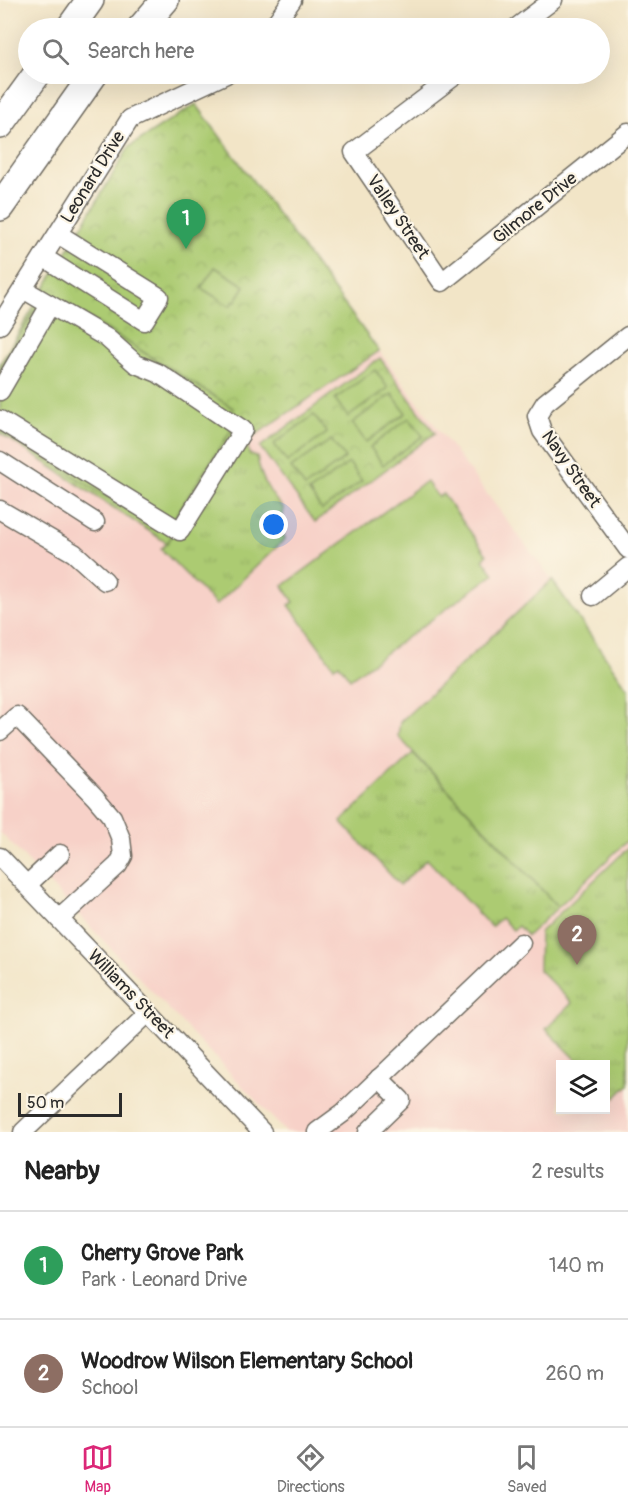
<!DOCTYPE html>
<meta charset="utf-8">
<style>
body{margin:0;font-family:Pangolin,sans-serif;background:#f2f2f2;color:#222}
.controls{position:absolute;right:18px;bottom:18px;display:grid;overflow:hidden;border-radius:0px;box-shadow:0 6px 24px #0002}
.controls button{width:54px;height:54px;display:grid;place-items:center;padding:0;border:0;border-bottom:2px solid #e0e0e0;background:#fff;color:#222;font:30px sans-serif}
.scale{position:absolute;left:18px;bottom:15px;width:104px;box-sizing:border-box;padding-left:6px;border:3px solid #2b2b2b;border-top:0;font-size:16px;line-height:21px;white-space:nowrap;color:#2b2b2b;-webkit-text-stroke:4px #fcf5e5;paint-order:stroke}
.you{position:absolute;left:274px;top:525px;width:21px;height:21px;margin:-15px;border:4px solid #fff;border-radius:50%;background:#1a73e8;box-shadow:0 0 0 9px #1a73e833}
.badge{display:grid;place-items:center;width:39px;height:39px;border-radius:50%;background:#db2777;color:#fff;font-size:20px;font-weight:700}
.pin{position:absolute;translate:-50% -50px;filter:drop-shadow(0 2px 3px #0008)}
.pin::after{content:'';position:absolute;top:32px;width:21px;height:18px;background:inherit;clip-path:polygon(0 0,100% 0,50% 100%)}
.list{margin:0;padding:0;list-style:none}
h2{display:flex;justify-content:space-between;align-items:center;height:78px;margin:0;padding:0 24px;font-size:26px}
h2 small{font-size:20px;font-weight:400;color:#767676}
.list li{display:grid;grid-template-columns:39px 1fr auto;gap:18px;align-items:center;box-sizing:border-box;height:108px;padding:0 24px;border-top:2px solid #e0e0e0}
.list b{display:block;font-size:22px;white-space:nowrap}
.list p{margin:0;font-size:20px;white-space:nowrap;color:#767676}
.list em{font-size:20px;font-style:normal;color:#767676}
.icon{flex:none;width:33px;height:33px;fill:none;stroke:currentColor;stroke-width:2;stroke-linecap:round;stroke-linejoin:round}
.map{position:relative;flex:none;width:628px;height:1132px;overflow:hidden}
.search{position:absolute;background:#fff;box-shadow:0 6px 24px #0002;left:18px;right:18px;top:18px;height:66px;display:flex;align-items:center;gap:15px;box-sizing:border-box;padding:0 21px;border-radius:33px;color:#767676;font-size:22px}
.sheet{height:294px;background:#fff}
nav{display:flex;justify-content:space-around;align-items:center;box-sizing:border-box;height:84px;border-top:2px solid #e0e0e0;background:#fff;font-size:16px;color:#767676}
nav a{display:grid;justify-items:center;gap:3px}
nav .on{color:#db2777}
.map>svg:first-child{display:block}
.built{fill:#f7d1c8;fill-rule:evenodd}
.grass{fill:url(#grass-tufts);stroke:#6c7b4e;stroke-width:1.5}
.park{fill:url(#park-crowns);stroke:#6c7b4e;stroke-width:1.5}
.pitch{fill:#accb72;stroke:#6c7b4e;stroke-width:1.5}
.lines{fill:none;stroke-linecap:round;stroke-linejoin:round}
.minor-casing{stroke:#716c62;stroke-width:21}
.highway-casing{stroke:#716c62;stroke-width:30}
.minor{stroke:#fff;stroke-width:18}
.highway{stroke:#fff;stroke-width:27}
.labels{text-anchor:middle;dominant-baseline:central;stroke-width:4.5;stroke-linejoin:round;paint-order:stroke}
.street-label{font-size:18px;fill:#2b2b2b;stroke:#fcf5e5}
</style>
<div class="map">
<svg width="628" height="1132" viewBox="0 0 628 1132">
<defs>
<pattern id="grass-tufts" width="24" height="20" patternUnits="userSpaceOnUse" patternTransform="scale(1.5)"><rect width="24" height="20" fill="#accb72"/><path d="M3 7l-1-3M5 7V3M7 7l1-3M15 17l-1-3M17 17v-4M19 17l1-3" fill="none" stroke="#94ae63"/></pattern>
<pattern id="park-crowns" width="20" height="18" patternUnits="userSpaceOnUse" patternTransform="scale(1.5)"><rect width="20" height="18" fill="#accb72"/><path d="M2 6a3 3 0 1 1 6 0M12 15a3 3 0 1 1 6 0" fill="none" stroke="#94ae63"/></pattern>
</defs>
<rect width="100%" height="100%" fill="#fcf5e5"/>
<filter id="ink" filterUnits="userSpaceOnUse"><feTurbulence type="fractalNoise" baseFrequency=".0167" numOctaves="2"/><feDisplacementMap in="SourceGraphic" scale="12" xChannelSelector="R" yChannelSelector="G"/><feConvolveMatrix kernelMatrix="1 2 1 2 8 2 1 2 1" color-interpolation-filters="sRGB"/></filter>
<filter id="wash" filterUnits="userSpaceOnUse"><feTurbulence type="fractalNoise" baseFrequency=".008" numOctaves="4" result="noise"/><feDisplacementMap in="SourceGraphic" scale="24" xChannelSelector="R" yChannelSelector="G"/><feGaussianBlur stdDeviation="1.35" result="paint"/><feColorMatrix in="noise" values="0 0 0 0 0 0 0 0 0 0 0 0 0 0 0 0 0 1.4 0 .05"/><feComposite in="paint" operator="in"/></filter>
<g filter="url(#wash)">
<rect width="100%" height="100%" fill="#f2e5c7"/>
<path class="built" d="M379 351 552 580 628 689V1132H286L0 832V433L167 542 229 453ZM560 1064H606V1110H560Z"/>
<g class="grass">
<path d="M247 441 249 454 257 457C261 479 269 493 284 509L281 525 285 539 216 605 161 549 167 543 229 453Z"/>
<polygon points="413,753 558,907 527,936 518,926 513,930 501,918 491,927 427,859 400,885 341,822"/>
<polygon points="628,848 628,1085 615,1098 606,1089 606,1064 581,1064 546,1029 572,1003 539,970 540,932"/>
</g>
<g class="park">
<polygon points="196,104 379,351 229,453 167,543 0,433 0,364 129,147"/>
<polygon points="380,358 435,433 315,522 260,447"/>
</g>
<g class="pitch">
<polygon points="215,267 245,286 235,302 234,301 230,306 201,288"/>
<polygon points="58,299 233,408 236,423 169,526 159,530 0,429 0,369 41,301"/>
<polygon points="375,370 388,388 348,417 335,399"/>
<polygon points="392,394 406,413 366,442 352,423"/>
<polygon points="314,415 327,433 287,462 274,444"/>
<polygon points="409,418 423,436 383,465 370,447"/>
<polygon points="331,440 345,458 305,487 291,468"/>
<polygon points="349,463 362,481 322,510 309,492"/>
<polygon points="426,481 438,497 443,494 487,555 483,559 494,574 350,679 339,664 334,667 289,605 294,602 283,586"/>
<polygon points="552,580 628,689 628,840 558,907 398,736 400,722"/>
</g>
</g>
<g filter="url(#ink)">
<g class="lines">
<g class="minor-casing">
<g id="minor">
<polyline points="272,28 292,0"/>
<polyline points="516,28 553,0"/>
<polyline points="457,74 354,152 442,282 628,133"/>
<polyline points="43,257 144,321 159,297 58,234"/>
<polyline points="0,325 130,119 226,74"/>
<polyline points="628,336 545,403 537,416 542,431 628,549"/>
<polyline points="0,391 50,305"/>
<polyline points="0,420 180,531 243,430 158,373 136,364 107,338 23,289"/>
<polyline points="0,461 95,522"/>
<polyline points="0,510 74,553 105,581"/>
<polyline points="593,596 628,567"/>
<polyline points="0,731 17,716 95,797 112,817 121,839 123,856 118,865 59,919"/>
<polyline points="0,857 262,1132"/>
<polyline points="27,885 60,854"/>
<polyline points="23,1132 148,1013"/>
<polyline points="317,1132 343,1113 521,943"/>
<polyline points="368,1132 401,1100 379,1078"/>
</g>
</g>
<g class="highway-casing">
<g id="highway">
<polyline points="70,28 90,0"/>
<polyline points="141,28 165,0"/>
<polyline points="0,125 37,74"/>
<polyline points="0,207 94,74"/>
</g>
</g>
<use href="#minor" class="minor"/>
<use href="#highway" class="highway"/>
</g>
</g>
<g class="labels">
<g class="street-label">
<text transform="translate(93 177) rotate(-58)">Leonard Drive</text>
<text transform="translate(535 208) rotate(-39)">Gilmore Drive</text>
<text transform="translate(398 217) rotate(56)">Valley Street</text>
<text transform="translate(571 469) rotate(55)">Navy Street</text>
<text transform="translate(131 994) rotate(46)">Williams Street</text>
</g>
</g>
</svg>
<div class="controls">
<button><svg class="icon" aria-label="layers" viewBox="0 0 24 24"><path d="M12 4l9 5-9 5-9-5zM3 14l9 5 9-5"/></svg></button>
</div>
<div class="scale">50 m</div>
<div class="you"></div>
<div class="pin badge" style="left:186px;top:249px;background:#2e9e5b">1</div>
<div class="pin badge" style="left:577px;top:965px;background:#8d6e63">2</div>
<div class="search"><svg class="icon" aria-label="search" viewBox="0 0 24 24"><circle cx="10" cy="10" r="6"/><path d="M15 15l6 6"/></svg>Search here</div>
</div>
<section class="sheet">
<h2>Nearby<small>2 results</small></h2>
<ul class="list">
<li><span class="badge" style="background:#2e9e5b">1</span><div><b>Cherry Grove Park</b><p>Park · Leonard Drive</p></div><em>140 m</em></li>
<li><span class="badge" style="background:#8d6e63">2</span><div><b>Woodrow Wilson Elementary School</b><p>School</p></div><em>260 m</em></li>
</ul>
</section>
<nav>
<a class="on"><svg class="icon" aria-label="map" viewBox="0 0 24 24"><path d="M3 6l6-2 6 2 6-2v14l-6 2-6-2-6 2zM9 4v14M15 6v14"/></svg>Map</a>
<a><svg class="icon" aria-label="directions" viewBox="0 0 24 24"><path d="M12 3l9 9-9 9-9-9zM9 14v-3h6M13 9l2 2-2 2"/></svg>Directions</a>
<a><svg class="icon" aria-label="saved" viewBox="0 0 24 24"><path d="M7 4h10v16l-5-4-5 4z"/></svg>Saved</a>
</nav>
